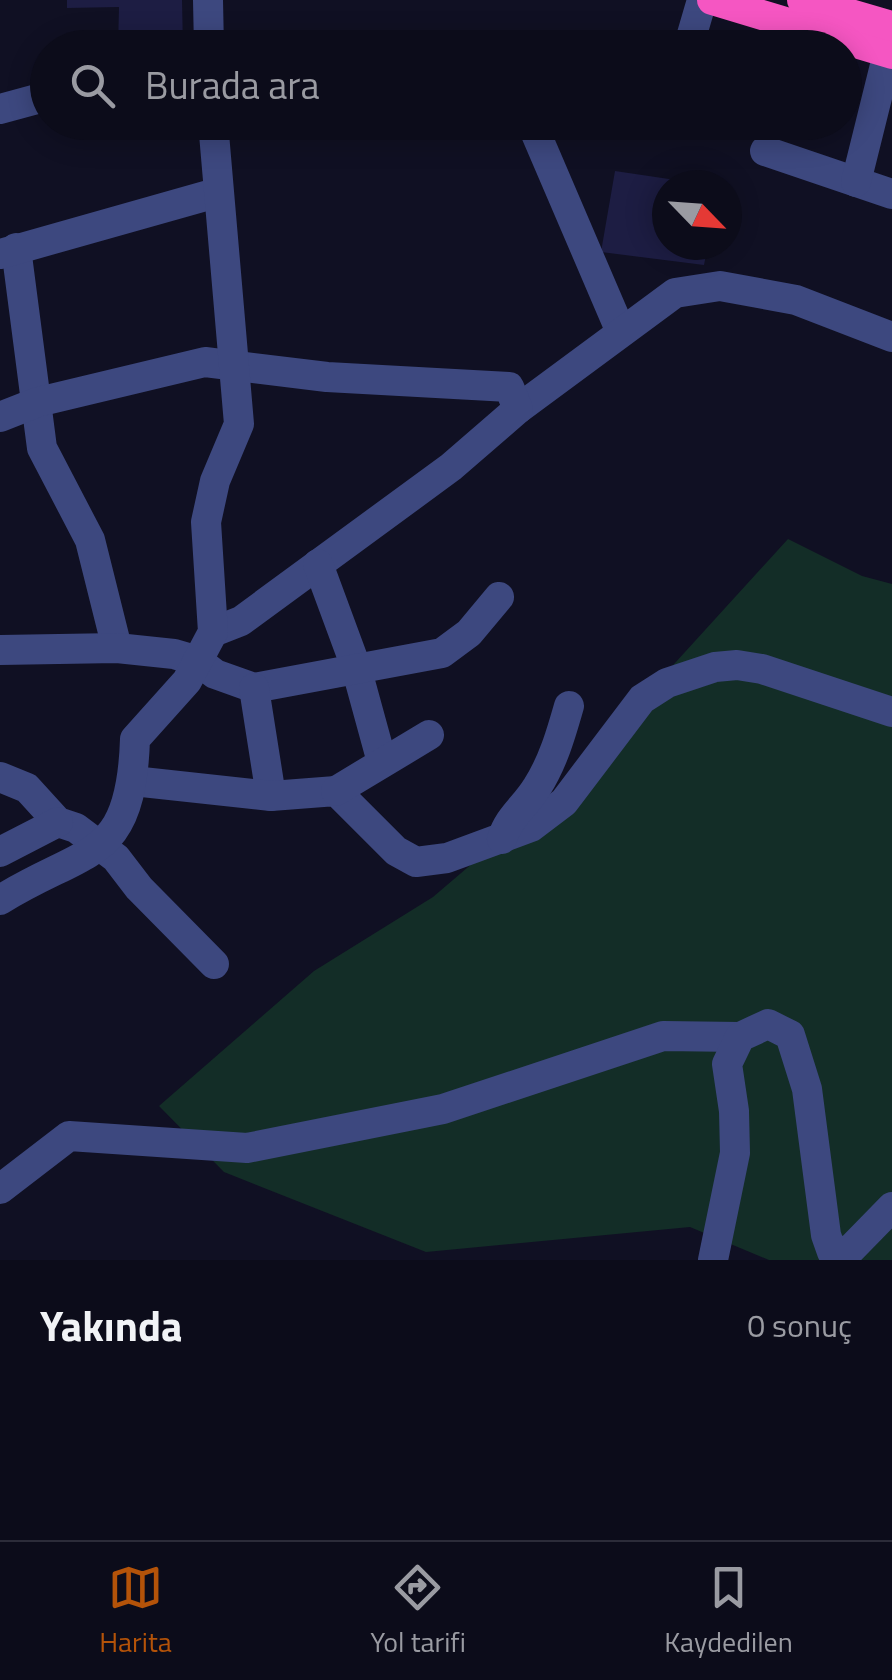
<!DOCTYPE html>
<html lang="tr">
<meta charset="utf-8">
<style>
body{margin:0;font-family:"Titillium Web",sans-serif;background:#1a1a27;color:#f1f3f6}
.compass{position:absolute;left:652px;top:170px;width:90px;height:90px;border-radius:50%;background:#0c0c1a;box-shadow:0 5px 25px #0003;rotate:115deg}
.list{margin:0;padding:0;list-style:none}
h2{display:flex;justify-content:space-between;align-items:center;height:130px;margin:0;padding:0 40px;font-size:42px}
h2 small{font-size:32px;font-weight:400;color:#9a9ba2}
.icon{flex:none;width:55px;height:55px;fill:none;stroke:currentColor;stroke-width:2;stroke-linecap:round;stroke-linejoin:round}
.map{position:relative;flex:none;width:892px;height:1260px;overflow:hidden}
.search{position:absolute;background:#0c0c1a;box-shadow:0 5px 25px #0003;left:30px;right:30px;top:30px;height:110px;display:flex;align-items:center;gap:25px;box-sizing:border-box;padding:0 35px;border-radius:55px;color:#9a9ba2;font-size:38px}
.sheet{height:280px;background:#0c0c1a}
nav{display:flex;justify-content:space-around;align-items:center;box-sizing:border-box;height:140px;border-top:2px solid #2c2c39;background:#0c0c1a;font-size:28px;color:#9a9ba2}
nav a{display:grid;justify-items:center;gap:5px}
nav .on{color:#b45309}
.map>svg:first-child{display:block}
.green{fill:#132d27}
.building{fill:#1d1d43}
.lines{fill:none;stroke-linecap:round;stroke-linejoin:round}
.minor{stroke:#3d487f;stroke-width:30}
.highway{stroke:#f556c2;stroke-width:30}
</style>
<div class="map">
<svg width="892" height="1260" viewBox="0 0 892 1260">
<rect width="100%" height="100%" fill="#101023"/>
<polygon class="green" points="788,539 862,576 892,584 892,1260 769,1260 690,1227 426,1252 224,1172 159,1106 314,971 433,897 563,786"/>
<g class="building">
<polygon points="67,0 182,0 183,48 118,48 119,7 67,8"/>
<polygon points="615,171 696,183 667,185 667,245 708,245 704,265 601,252"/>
</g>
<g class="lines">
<g class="minor">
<polyline points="208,0 209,48"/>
<polyline points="688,48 702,0"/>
<polyline points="0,109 48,96"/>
<polyline points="531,122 621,332"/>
<polyline points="765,151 892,194"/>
<polyline points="856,182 888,53"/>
<polyline points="16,248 42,448 90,540 117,648"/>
<polyline points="0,254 216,193"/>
<polyline points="518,409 675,293 720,286 796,300 892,337"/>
<polyline points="0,417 38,402 205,362 327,377 509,387 518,409 451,467 241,621 213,632"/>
<polyline points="318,564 356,667 382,762"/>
<polyline points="0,650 117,648 174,654 198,661 215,674 254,688 442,653 469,633 499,597"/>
<polyline points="254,688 271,796"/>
<polyline points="0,777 27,788 58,822 76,828 116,858 139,888 214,964"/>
<polyline points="133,781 271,796 336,791 396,851 416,862 447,858 531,827 564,802 642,699 667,683 715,667 737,665 762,669 892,712"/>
<polyline points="336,791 429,735"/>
<path d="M502 839C509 816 525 807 537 787 553 762 561 734 569 706"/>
<polyline points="0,852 58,822"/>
<path d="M0 900C87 846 131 863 135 739L187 681 213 632 206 522 215 481 239 424 213 122"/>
<polyline points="0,1189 69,1136 247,1148 443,1109 663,1036 740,1037"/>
<polyline points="713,1260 735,1153 734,1111 727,1064 740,1037 768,1024 790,1035 807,1089 826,1235 832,1252 850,1250 892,1207"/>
</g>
<g class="highway">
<polyline points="712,0 892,54"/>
<polyline points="802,0 892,26"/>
</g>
</g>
</svg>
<svg class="compass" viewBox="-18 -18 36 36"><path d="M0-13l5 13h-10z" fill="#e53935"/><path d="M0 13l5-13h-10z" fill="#9a9ba2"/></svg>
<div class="search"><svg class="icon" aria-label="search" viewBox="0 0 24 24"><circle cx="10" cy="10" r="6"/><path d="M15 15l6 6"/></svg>Burada ara</div>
</div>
<section class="sheet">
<h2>Yakında<small>0 sonuç</small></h2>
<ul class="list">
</ul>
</section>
<nav>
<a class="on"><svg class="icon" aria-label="map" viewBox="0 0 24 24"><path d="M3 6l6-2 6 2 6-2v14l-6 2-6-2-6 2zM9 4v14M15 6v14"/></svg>Harita</a>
<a><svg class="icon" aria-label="directions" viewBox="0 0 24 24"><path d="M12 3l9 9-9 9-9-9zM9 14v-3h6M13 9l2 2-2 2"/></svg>Yol tarifi</a>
<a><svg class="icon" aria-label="saved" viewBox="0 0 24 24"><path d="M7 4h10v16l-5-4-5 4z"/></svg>Kaydedilen</a>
</nav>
